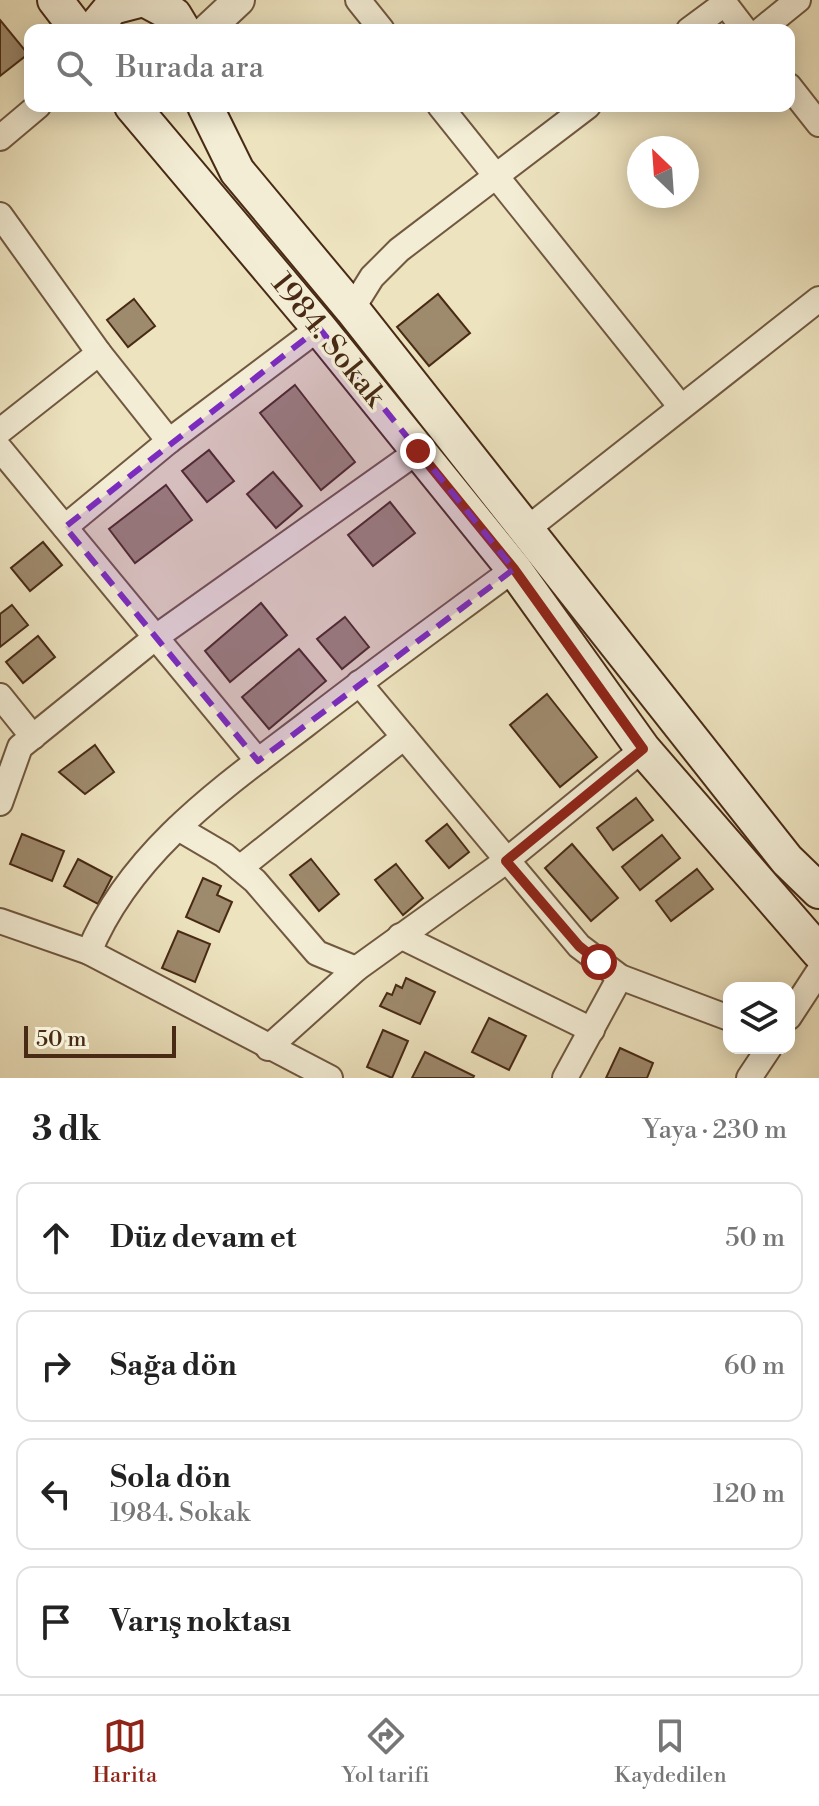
<!DOCTYPE html>
<html lang="tr">
<meta charset="utf-8">
<style>
body{margin:0;font-family:"Libre Bodoni",serif;background:#f6f6f6;color:#222}
.controls{position:absolute;right:24px;bottom:24px;display:grid;overflow:hidden;border-radius:16px;box-shadow:0 4px 20px #0003}
.controls button{width:72px;height:72px;display:grid;place-items:center;padding:0;border:0;border-bottom:2px solid #e0e0e0;background:#fff;color:#222;font:40px sans-serif}
.compass{position:absolute;left:627px;top:136px;width:72px;height:72px;border-radius:50%;background:#fff;box-shadow:0 4px 20px #0003;rotate:335deg}
.scale{position:absolute;left:24px;bottom:20px;width:152px;box-sizing:border-box;padding-left:8px;border:4px solid #482a15;border-top:0;font-size:22px;line-height:28px;white-space:nowrap;color:#482a15;-webkit-text-stroke:6px #f3edd5;paint-order:stroke}
.stop{position:absolute;width:24px;height:24px;margin:-18px;border:6px solid #8f2418;border-radius:50%;background:#fff}
.stop.end{background:#8f2418;border-color:#fff;box-shadow:0 2px 8px #0008}
.list{margin:0;padding:0;list-style:none}
h2{display:flex;justify-content:space-between;align-items:center;height:104px;margin:0;padding:0 32px;font-size:34px}
h2 small{font-size:26px;font-weight:400;color:#767676}
.list li{display:grid;grid-template-columns:52px 1fr auto;gap:24px;align-items:center;box-sizing:border-box;height:112px;margin:0 16px 16px;padding:0 16px;border:2px solid #e0e0e0;border-radius:16px}
.list b{display:block;font-size:30px;white-space:nowrap}
.list p{margin:0;font-size:26px;white-space:nowrap;color:#767676}
.list em{font-size:26px;font-style:normal;color:#767676}
.icon{flex:none;width:44px;height:44px;fill:none;stroke:currentColor;stroke-width:2;stroke-linecap:round;stroke-linejoin:round}
.map{position:relative;flex:none;width:819px;height:1078px;overflow:hidden}
.search{position:absolute;background:#fff;box-shadow:0 4px 20px #0003;left:24px;right:24px;top:24px;height:88px;display:flex;align-items:center;gap:20px;box-sizing:border-box;padding:0 28px;border-radius:16px;color:#767676;font-size:30px}
.sheet{height:616px;background:#fff}
nav{display:flex;justify-content:space-around;align-items:center;box-sizing:border-box;height:112px;border-top:2px solid #e0e0e0;background:#fff;font-size:22px;color:#767676}
nav a{display:grid;justify-items:center;gap:4px}
nav .on{color:#8f2418}
.map>svg:first-child{display:block}
.building{fill:#9e8a6d;stroke:#482a15;stroke-width:2}
.lines{fill:none;stroke-linecap:round;stroke-linejoin:round}
.minor-casing{stroke:#715840;stroke-width:28}
.tertiary-casing{stroke:#715840;stroke-width:34}
.secondary-casing{stroke:#482a15;stroke-width:38}
.minor{stroke:#f3edd5;stroke-width:24}
.tertiary{stroke:#f3edd5;stroke-width:30}
.secondary{stroke:#f3edd5;stroke-width:34}
.route{stroke:#8f2418;stroke-width:10}
.marked{fill:#7b2cbf;fill-opacity:0.2;stroke:#7b2cbf;stroke-width:6;stroke-dasharray:16 10;stroke-linejoin:round}
.labels{text-anchor:middle;dominant-baseline:central;stroke-width:7;stroke-linejoin:round;paint-order:stroke}
.street-label{font-size:30px;fill:#482a15;stroke:#f3edd5}
</style>
<div class="map">
<svg width="819" height="1078" viewBox="0 0 819 1078">
<rect width="100%" height="100%" fill="#ede3bf"/>
<filter id="stains"><feTurbulence type="fractalNoise" baseFrequency=".0025" numOctaves="4"/><feColorMatrix values="0 0 0 0 .2 0 0 0 0 .09 0 0 0 0 .02 0 0 0 .5 -.17"/></filter>
<radialGradient id="worn" r=".72"><stop offset=".6" stop-color="#630" stop-opacity="0"/><stop offset="1" stop-color="#630" stop-opacity=".3"/></radialGradient>
<g class="building">
<polygon points="0,20 28,54 0,76"/>
<polygon points="438,294 470,333 429,366 397,327"/>
<polygon points="134,299 155,326 128,347 107,320"/>
<polygon points="295,385 355,462 321,490 260,413"/>
<polygon points="209,450 234,481 207,502 182,471"/>
<polygon points="273,472 302,506 276,528 247,494"/>
<polygon points="166,485 192,520 135,563 109,529"/>
<polygon points="390,502 415,533 373,566 348,535"/>
<polygon points="43,542 62,565 30,591 11,568"/>
<polygon points="261,603 287,635 230,682 205,651"/>
<polygon points="12,605 28,625 0,647 0,614"/>
<polygon points="345,617 369,647 342,669 317,639"/>
<polygon points="38,636 55,657 23,683 6,662"/>
<polygon points="299,649 326,681 269,729 242,697"/>
<polygon points="547,694 597,757 560,787 510,725"/>
<polygon points="95,745 114,772 85,794 59,772"/>
<polygon points="636,798 653,820 613,850 597,828"/>
<polygon points="447,824 469,852 449,868 426,841"/>
<polygon points="22,834 64,851 52,881 10,864"/>
<polygon points="662,835 680,858 640,890 622,867"/>
<polygon points="572,844 618,898 591,921 545,868"/>
<polygon points="78,859 112,877 98,904 64,886"/>
<polygon points="311,859 339,894 319,911 290,875"/>
<polygon points="396,864 423,898 403,915 375,880"/>
<polygon points="697,869 713,889 671,921 656,901"/>
<polygon points="203,878 221,886 217,895 232,902 219,932 186,917"/>
<polygon points="178,931 210,944 195,982 162,968"/>
<polygon points="406,978 435,992 420,1024 380,1006 387,993 392,995 396,985 402,988"/>
<polygon points="489,1018 526,1036 509,1070 472,1052"/>
<polygon points="383,1030 408,1041 392,1078 367,1067"/>
<polygon points="620,1048 653,1063 647,1078 606,1078"/>
<polygon points="425,1052 474,1076 473,1078 412,1078"/>
</g>
<g class="lines">
<g class="minor-casing">
<g id="minor">
<polyline points="358,0 382,30"/>
<polyline points="722,0 745,30"/>
<polyline points="689,30 724,4"/>
<polyline points="761,30 798,0"/>
<polyline points="789,86 819,124"/>
<polyline points="440,106 681,407"/>
<polyline points="0,138 38,106"/>
<polyline points="0,215 99,353 169,441"/>
<polyline points="352,309 372,277 399,250 588,106"/>
<polyline points="0,431 99,353"/>
<polyline points="0,449 258,761"/>
<polyline points="65,527 169,441 319,328"/>
<polyline points="527,529 819,299"/>
<polyline points="359,683 579,946 620,977 729,1018"/>
<polyline points="0,696 33,737"/>
<polyline points="0,803 20,747 156,637 418,451"/>
<polyline points="178,828 224,855 255,881 317,953 356,969"/>
<polyline points="240,868 404,737"/>
<polyline points="0,921 89,952"/>
<polyline points="400,936 592,1030"/>
<polyline points="789,1017 819,971"/>
<polyline points="268,1048 356,969 506,861 643,749"/>
<path d="M330 1078 89 952C130 852 221 789 304 726 373 672 444 621 514 569"/>
<polyline points="565,1078 620,977"/>
<polyline points="749,1078 769,1048"/>
</g>
</g>
<g class="tertiary-casing">
<polyline id="tertiary" points="207,30 239,0"/>
</g>
<g class="secondary-casing">
<g id="secondary">
<polyline points="55,0 78,30"/>
<polyline points="146,0 174,15 183,30"/>
<polyline points="93,30 112,7 139,0"/>
<polyline points="132,106 319,328 514,569 643,749 819,952"/>
<polyline points="205,106 237,171 352,309 787,860 819,891"/>
</g>
</g>
<use href="#minor" class="minor"/>
<use href="#tertiary" class="tertiary"/>
<use href="#secondary" class="secondary"/>
</g>
<g class="lines">
<polyline class="route" points="418,451 514,569 643,749 506,861 579,946 599,962"/>
</g>
<path class="marked" d="M319 328 514 569 258 761 65 527Z"/>
<g class="labels">
<g class="street-label">
<text transform="translate(328 340) rotate(51)">1984. Sokak</text>
</g>
</g>
<rect width="100%" height="100%" filter="url(#stains)"/>
<rect width="100%" height="100%" fill="url(#worn)"/>
</svg>
<div class="controls">
<button><svg class="icon" aria-label="layers" viewBox="0 0 24 24"><path d="M12 4l9 5-9 5-9-5zM3 14l9 5 9-5"/></svg></button>
</div>
<svg class="compass" viewBox="-18 -18 36 36"><path d="M0-13l5 13h-10z" fill="#e53935"/><path d="M0 13l5-13h-10z" fill="#767676"/></svg>
<div class="scale">50 m</div>
<div class="stop" style="left:599px;top:962px"></div>
<div class="stop end" style="left:418px;top:451px"></div>
<div class="search"><svg class="icon" aria-label="search" viewBox="0 0 24 24"><circle cx="10" cy="10" r="6"/><path d="M15 15l6 6"/></svg>Burada ara</div>
</div>
<section class="sheet">
<h2>3 dk<small>Yaya · 230 m</small></h2>
<ul class="list">
<li><svg class="icon" aria-label="ahead" viewBox="0 0 24 24"><path d="M12 20V5M6 11l6-6 6 6"/></svg><div><b>Düz devam et</b></div><em>50 m</em></li>
<li><svg class="icon" aria-label="right" viewBox="0 0 24 24"><path d="M7 20v-9h11M14 6l5 5-5 5"/></svg><div><b>Sağa dön</b></div><em>60 m</em></li>
<li><svg class="icon" aria-label="left" viewBox="0 0 24 24"><path d="M17 20v-9H6M10 6l-5 5 5 5"/></svg><div><b>Sola dön</b><p>1984. Sokak</p></div><em>120 m</em></li>
<li><svg class="icon" aria-label="arrive" viewBox="0 0 24 24"><path d="M6 21V4h12l-3 4 3 4H6"/></svg><div><b>Varış noktası</b></div></li>
</ul>
</section>
<nav>
<a class="on"><svg class="icon" aria-label="map" viewBox="0 0 24 24"><path d="M3 6l6-2 6 2 6-2v14l-6 2-6-2-6 2zM9 4v14M15 6v14"/></svg>Harita</a>
<a><svg class="icon" aria-label="directions" viewBox="0 0 24 24"><path d="M12 3l9 9-9 9-9-9zM9 14v-3h6M13 9l2 2-2 2"/></svg>Yol tarifi</a>
<a><svg class="icon" aria-label="saved" viewBox="0 0 24 24"><path d="M7 4h10v16l-5-4-5 4z"/></svg>Kaydedilen</a>
</nav>
